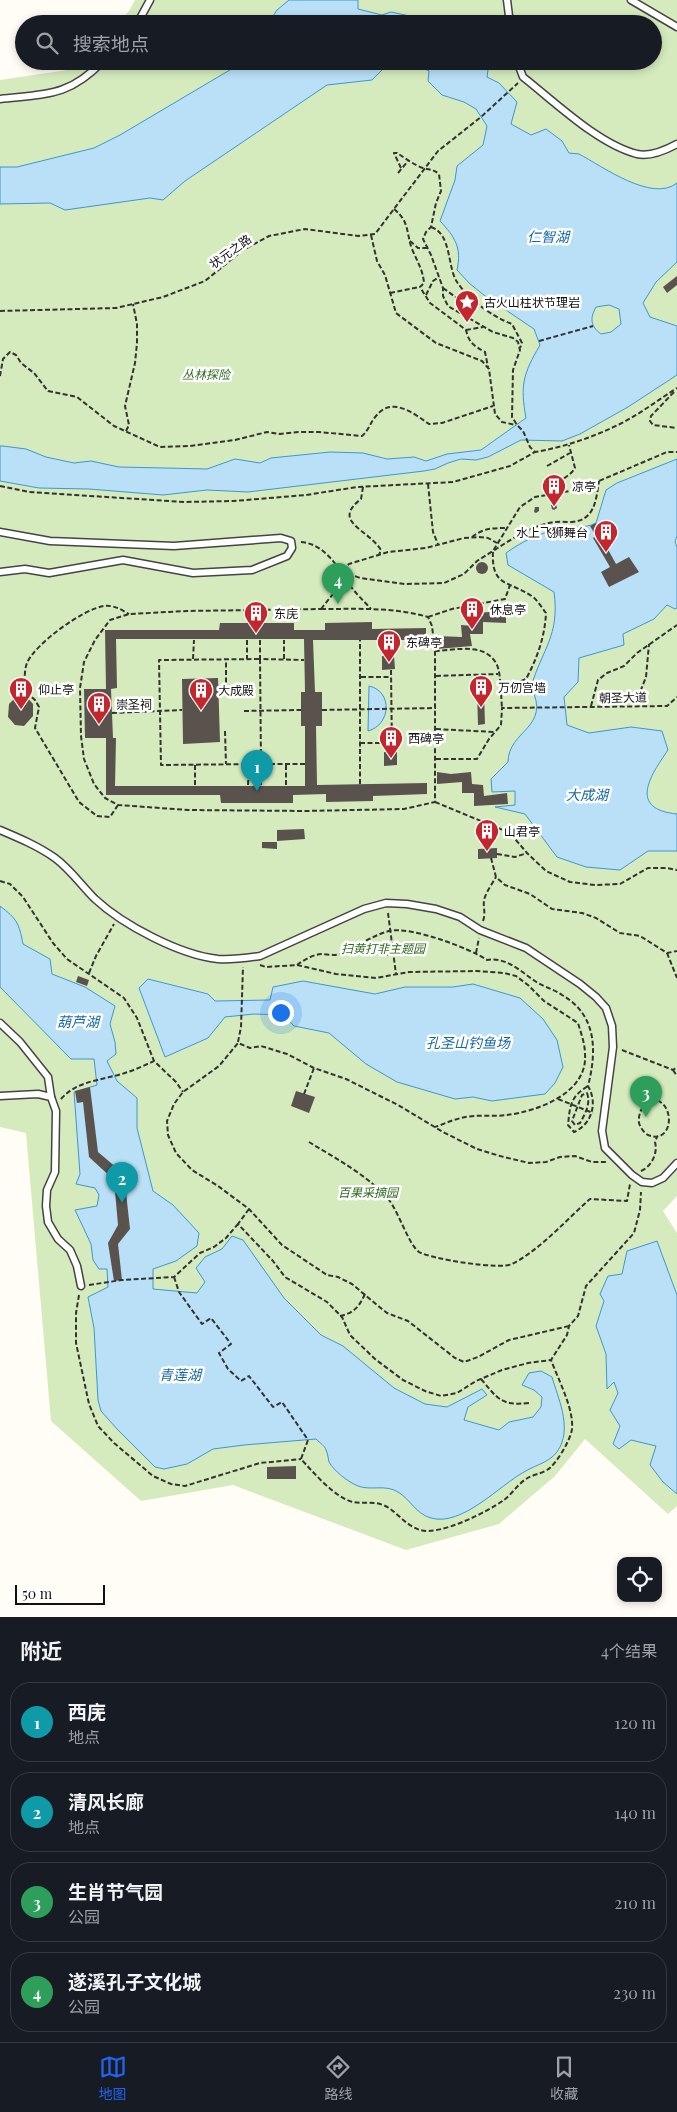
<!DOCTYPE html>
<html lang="zh">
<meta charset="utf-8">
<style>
body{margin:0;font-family:"Playfair Display","Noto Sans SC",serif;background:#242831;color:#f1f3f6}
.controls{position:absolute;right:15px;bottom:15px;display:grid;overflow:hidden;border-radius:10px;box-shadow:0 2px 8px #0003}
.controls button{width:45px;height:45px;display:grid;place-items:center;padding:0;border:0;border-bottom:1px solid #363941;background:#171b24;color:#f1f3f6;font:25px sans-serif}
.scale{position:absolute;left:15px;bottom:12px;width:90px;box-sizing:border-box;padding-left:5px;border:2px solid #111;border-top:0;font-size:14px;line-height:18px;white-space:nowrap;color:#111;-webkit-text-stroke:4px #fff;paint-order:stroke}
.you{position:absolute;left:280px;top:1012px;width:18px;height:18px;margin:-12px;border:4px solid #fff;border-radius:50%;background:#1a73e8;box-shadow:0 0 0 8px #1a73e833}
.badge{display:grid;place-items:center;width:32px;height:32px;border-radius:50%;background:#2563eb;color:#fff;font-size:16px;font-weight:700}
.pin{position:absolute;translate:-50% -41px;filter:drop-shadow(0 1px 2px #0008)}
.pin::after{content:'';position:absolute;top:26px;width:18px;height:15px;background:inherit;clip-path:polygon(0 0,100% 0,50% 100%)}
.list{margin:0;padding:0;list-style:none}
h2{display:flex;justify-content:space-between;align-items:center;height:65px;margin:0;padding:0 20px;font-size:21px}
h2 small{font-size:16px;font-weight:400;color:#9ea1a6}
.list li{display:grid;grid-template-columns:32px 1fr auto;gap:15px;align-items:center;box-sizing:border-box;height:80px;margin:0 10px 10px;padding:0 10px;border:1px solid #363941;border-radius:20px}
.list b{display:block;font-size:19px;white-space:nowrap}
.list p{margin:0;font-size:16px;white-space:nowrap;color:#9ea1a6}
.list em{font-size:16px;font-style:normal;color:#9ea1a6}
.icon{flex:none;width:28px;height:28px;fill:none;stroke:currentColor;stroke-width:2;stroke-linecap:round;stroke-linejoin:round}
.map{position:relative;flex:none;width:677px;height:1617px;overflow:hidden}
.search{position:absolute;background:#171b24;box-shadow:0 2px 8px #0003;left:15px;right:15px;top:15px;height:55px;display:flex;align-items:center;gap:12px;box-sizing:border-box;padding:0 18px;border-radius:28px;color:#9ea1a6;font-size:19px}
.sheet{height:425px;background:#171b24}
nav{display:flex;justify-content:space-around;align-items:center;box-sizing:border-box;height:70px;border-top:1px solid #363941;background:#171b24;font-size:14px;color:#9ea1a6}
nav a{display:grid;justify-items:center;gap:2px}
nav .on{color:#2563eb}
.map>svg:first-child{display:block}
.green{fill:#d5ebbd}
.water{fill:#b9e0f7;stroke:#3f96cf;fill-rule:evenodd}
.building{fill:#5a524d;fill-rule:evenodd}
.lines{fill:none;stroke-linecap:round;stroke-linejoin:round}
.service-casing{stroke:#444;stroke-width:9}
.path{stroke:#333;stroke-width:2;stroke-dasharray:5 2.5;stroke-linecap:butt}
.service{stroke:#fff;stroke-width:6}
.labels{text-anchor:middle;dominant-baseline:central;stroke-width:5;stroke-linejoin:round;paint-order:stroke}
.street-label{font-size:12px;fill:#111;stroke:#fff}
.poi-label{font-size:12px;fill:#111;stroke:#fff;text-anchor:start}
.park-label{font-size:12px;font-style:italic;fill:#2f6b1f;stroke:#fff}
.water-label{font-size:14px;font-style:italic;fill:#1768a6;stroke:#fff}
</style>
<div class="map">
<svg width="677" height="1617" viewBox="0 0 677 1617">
<rect width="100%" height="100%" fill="#fffdf5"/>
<polygon class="green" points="135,0 677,0 677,1196 663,1211 677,1233 677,1506 668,1514 585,1439 555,1476 499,1524 406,1550 233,1485 141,1501 51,1421 26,1133 0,1127 0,80 74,69 81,61 653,61 653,24 117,24 129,11"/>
<g class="water">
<polygon points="289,0 358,0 358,9 382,15 391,12 419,18 485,20 488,24 268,24 277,10"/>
<polygon points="245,61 290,61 298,67 322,69 327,61 397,61 385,67 372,80 327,85 185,181 163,200 150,198 65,210 50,203 0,204 0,167 17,167 94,148 120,135"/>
<path d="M399 61H495L488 70 487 77 499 83 517 102 511 124 531 135 546 129 562 141 569 153 579 154C602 166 652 203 677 183V262L656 282 643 303 650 317 677 326V375L628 407 580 434 562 441 521 440 488 457 476 460 461 459 448 463 435 469 424 471 248 492 207 490 163 495 89 489 39 488 0 481V446H3L26 449 46 457 74 463 91 461 119 467 165 468 207 469 235 459 260 463 271 458 330 452 363 453 387 459 414 457 426 461 447 454 481 450 526 418C520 385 523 374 540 345L534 329 485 296 469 283 457 270C462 248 455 237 440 221L455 180 457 166 483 145 487 126 476 109 464 102 442 95 428 81 429 71 413 63ZM609 305 619 309 621 324 611 332 601 334C590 326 590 318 596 307Z"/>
<path d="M677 459V536L675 542 677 547V608L675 609 667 605 654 619 623 634 624 645 579 658 578 682 564 697 567 725 589 733 631 727 662 731 668 750C650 776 628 809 677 814V851H648L620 870 586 867 557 857 525 814 495 807 515 805V791L492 792 491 779 508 762C508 730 552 728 531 687 542 649 560 636 554 592L508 565 506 553C521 542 541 532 560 529 573 526 584 529 596 523L606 490 617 483Z"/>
<path d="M369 686C393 691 391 725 368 731Z"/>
<path d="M0 906C17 919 19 923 23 944L50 959 52 974 85 987 115 1006 110 1024 115 1042 116 1054 107 1061 117 1081 137 1098V1128L153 1191 173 1205 199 1233 197 1246 176 1261 153 1269V1289L197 1293 205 1282 196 1268 205 1257 222 1249 232 1236 243 1240 284 1298 321 1335 343 1346 394 1388 425 1404 447 1407 482 1389 487 1395 468 1407 464 1420 499 1430 509 1422 533 1417 541 1407 542 1397 534 1390 522 1385 529 1373 541 1371 552 1377C558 1398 571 1425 560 1447 553 1462 537 1464 524 1472 500 1485 462 1527 431 1518 416 1514 410 1499 398 1492 385 1484 371 1491 358 1486 348 1482 334 1471 329 1462 328 1458 328 1454 326 1450 325 1446 320 1443 316 1439L244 1445 213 1449 187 1464 164 1469 155 1467 117 1429 101 1411 98 1400 94 1328 88 1297 108 1287 107 1269H99L93 1260 91 1244 75 1210 97 1206 99 1195 95 1188 76 1184 80 1174 74 1092 97 1085 94 1059H71L0 987Z"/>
<polygon points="148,979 208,994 215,1001 270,1000 273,987 303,981 375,994 405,987 453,987 473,984 520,998 543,1019 557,1040 563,1067 555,1083 545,1094 492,1101 473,1097 455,1099 397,1082 366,1064 329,1033 294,1026 283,1015 254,1014 225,1017 208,1038 165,1057 139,988"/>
<polygon points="657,1241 677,1295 677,1494 663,1482 650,1465 656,1446 631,1440 619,1449 613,1444 620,1426 610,1410 618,1393 614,1382 607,1389 606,1354 596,1326 604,1301 600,1294 608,1276 622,1274 627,1251"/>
</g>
<g class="building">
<polygon points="677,276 677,285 667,293 663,287"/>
<polygon points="553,504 556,504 557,508 554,510 552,509 551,505"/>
<polygon points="535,507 539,507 539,511 536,513 534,512"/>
<polygon points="596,523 601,533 600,535 616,564 629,557 639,572 609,587 601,572 610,567 593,538 596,536 590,526"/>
<circle cx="482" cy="568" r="6"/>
<polygon points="506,611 506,623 483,622 483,634 470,634 472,646 437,649 437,636 462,637 461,625 474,626 474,613"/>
<path d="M372 622V629L426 628V640H313L315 692H322V726H316L317 785 427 783V794L373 796V801L326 802V794L293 795V803H221L220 795H106V738H85L84 689H106L105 630H219L220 623H294V630H325V623ZM116 639H304L305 692H301V726H305V786H115L116 738H113L111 689 117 688Z"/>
<polygon points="382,656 394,656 395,669 382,670"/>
<polygon points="218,678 220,742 183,744 182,679"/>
<polygon points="477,693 484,693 485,724 478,725"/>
<polygon points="17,696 26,696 33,704 33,716 24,726 15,725 8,717 9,704"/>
<polygon points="384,752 397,752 397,765 384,766"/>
<polygon points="437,772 451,774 471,772 472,784 483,785 484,796 507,793 508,804 474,806 474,793 462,793 462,782 437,784"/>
<polygon points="304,829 305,839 277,841 277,830"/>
<polygon points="262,842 277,842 277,849 262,848"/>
<polygon points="497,848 497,858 478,859 478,849"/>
<polygon points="78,976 89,980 87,986 76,982"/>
<polygon points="90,1087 98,1152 124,1174 130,1229 118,1244 122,1280 114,1281 108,1243 118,1225 114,1180 89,1157 83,1102 77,1103 75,1091"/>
<polygon points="296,1091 315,1097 309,1113 291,1106"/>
<polygon points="296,1466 296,1479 267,1479 267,1467"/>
</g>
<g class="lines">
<g class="service-casing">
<g id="service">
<polyline points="507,0 510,24"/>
<polyline points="631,0 677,27"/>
<polyline points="137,24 150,0"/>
<path d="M517 61 523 77C555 102 598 144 637 154 650 157 666 150 677 144"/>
<path d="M0 99C45 94 69 97 103 61"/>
<polyline points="0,532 50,541 174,546 281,538 291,541 292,548 287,556 252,570 193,573 123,560 49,573 25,569 0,572"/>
<path d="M0 830C19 838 38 846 55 858 70 869 82 886 95 899 123 925 180 955 218 959 232 960 246 958 260 956L364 909 386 903 407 904 436 909 460 917 480 930 526 948 580 984 596 997 606 1008 612 1026 613 1047 602 1131 605 1148 632 1175 642 1182 652 1183 663 1178 677 1163"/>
<polyline points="0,1023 20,1042 48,1077 51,1097"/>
<polyline points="0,1096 38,1094 51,1097 56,1111 55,1172 47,1190 46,1206 48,1222 58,1239 70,1250 77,1266 81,1286"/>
</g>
</g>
<g class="path">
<path d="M401 168 394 153H397C405 158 414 165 423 168 430 170 433 169 439 174L441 191 436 203 431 227 426 232 423 239 431 255 443 288V296L448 306 493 332 513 338 518 342 520 350 513 370 512 417 517 425 523 431 530 447 535 452C565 447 593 437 620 424 640 414 658 400 677 388"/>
<polyline points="398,173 408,161"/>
<path d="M394 209C410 222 406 233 412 249 417 261 423 270 424 283L420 287 430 303 466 330C469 343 474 346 485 352L488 367"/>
<path d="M431 227C452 234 447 267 457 282 468 299 493 317 512 324L522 343 520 348"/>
<polyline points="371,235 377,261 385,275 396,313 436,343 482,361 489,369 495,414 502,422 516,425"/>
<polyline points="410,241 418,248 428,248"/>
<polyline points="443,288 461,301 468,301 471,297"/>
<polyline points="390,293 419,287"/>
<polyline points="426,295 433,281 439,277"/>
<polyline points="0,311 116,308 163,297 205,281 243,250 269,236 305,229 358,236 375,234 438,151 481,117 518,83"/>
<polyline points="466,330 483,327"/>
<polyline points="539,341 593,326"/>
<path d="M0 376 3 359 10 352 16 355 21 363 34 373 48 391 77 397 114 426 160 447 190 446 235 440 267 432 280 434 298 432H319L362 436C369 430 370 423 376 416 392 396 413 413 429 424L442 423 493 406"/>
<polyline points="674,392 651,416 650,421 653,425 677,428"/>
<polyline points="126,431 129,425 125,406 135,363 137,343 137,324 133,304"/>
<polyline points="547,466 570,453"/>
<polyline points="428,484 433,532 438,544"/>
<polyline points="0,486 29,492 184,502 234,501 306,495 357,487 453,482 510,466 535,452"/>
<path d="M363 487 361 499C331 522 368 529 381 550L379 555"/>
<path d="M548 494C556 480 568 479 575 468L569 445"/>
<path d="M472 537C483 528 493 528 507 528"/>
<path d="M301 542C326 544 339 569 352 588 358 596 365 602 371 609"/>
<polyline points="341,571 360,578 405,584 444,583 464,574 477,561 493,551 520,507 535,497 570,491 599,481 667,452 677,452"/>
<path d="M321 609C357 609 394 607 428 617L432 626 435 651V802L404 809 305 811 188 810 118 805 105 798 94 784 84 759 81 736 80 688 84 662 95 640 110 620 129 614 187 611Z"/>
<polyline points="321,609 333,594 341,571 349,564 388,552 426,548 464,538 479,537 488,538 497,543"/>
<polyline points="428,617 452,609 505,599 510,585"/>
<polyline points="247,640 247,659"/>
<polyline points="260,640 260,659 304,660"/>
<path d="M435 651C456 650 486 642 497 665 501 674 501 697 502 708"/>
<polyline points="193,659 194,640"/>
<polygon points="260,659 261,764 161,765 159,660"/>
<polyline points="284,659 284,640"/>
<polyline points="391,670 392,752"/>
<polyline points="436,676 498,674"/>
<polyline points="361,677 391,677"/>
<polyline points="226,690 226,659"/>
<path d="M500 690 526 679C537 659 545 636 546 613 542 608 538 601 533 597 509 580 491 588 493 551 509 541 526 529 545 524 554 521 563 522 572 522 595 520 596 500 599 481"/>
<polyline points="635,705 646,677 649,644"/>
<polyline points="591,706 598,680 607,673 624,666 637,653 677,625"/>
<polyline points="322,710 436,708"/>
<polyline points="244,711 301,710"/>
<polyline points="112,713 182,710"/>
<polyline points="436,729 495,732"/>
<polyline points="225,731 226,764"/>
<polyline points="360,743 391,743"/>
<polyline points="436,759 477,759 489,739 501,725 502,708 667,706 677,697"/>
<polyline points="360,784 360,640"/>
<polyline points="195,785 195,765"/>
<polyline points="248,785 249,764"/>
<polyline points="261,785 261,764 305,764"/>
<polyline points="286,785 286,764"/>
<polyline points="435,802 510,833 527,853 546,871 570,882 595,885 620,884 648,868 667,868 677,870"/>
<path d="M118 805 110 817 97 816 79 802 35 728 39 707 35 700 24 690C25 681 24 670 27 663 35 644 83 609 104 606 114 605 120 609 129 614"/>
<polyline points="497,854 515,857 527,853"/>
<polyline points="491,858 496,877 505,885 530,894 552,909 582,913 596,918 620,933 640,936 667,953 677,951"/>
<polyline points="0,881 10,884 23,897 53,943 67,959 124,998 137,1018 154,1061"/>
<polyline points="388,913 396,974"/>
<path d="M483 921C486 913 483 908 484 900 486 892 492 884 496 877"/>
<polyline points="476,953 479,938"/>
<polyline points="667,953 677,978"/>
<polyline points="387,955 400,953"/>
<path d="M260 965 266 967 297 965 336 974 376 978 409 972 477 971 504 973 516 976 528 985 544 1001 578 1023C581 1033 585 1044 585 1054 588 1093 538 1111 507 1115 492 1117 475 1114 461 1118 452 1120 444 1124 435 1127"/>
<path d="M297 965C304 960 312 955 321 954 327 954 334 956 340 954 357 947 371 936 389 931 411 926 469 948 487 960 507 957 520 971 535 981 543 987 554 989 562 995 597 1015 597 1051 588 1086 598 1103 592 1124 574 1132L568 1125C570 1106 570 1097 588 1086"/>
<polyline points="89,973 96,956 114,924"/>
<polyline points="238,1042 241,1027 243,967"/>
<polyline points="622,1050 673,1070 677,1067"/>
<polyline points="673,1070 677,1076"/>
<path d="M587 1093C591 1104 585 1114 580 1123L575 1125 572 1121 582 1095Z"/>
<polyline points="304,1094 314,1068"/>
<path d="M61 1099C75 1083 94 1081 114 1076 128 1073 141 1067 154 1061L176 1082 183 1092"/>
<polyline points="558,1099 593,1113"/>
<path d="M650 1099C677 1099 674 1146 648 1135 644 1133 640 1127 639 1123 638 1112 643 1106 650 1099Z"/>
<path d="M309 1142C335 1158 369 1176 389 1200 399 1213 409 1245 419 1252 431 1259 500 1270 512 1264 540 1250 566 1220 590 1199L627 1201 630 1184"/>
<path d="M641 1171C652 1166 658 1153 655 1142L657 1137"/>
<polyline points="249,1209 238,1224 273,1261 285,1277 327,1302 342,1317 350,1335 375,1359 403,1380 425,1391 441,1396 457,1393 476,1381 502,1370 528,1363 551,1360"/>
<path d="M174 1277 179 1292 202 1324 211 1318 231 1344 219 1353 228 1369 241 1381 249 1376 273 1407 282 1402 308 1440 301 1459C313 1472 335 1498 353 1502 363 1504 373 1501 383 1505 395 1509 404 1525 420 1530 440 1536 487 1512 504 1500 512 1494 518 1484 526 1479 532 1475 540 1474 547 1470 556 1465 571 1439 572 1429 574 1409 558 1379 551 1360L567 1335 569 1326 578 1316 586 1286 634 1233 640 1210 641 1192"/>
<polyline points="89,1285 122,1280 174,1277 200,1253 214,1247 226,1238 238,1224"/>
<polyline points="79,1295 76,1313 76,1343 89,1404 98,1426 114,1443 153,1476 171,1484 185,1486 260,1463 301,1459"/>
<path d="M340 1316C354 1313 359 1307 365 1294"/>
<polyline points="569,1326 509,1340 478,1357 464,1362 455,1358 408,1321 387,1313 377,1305 352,1284 338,1277 327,1275 282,1245 249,1209 218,1186 192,1170 176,1153 168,1135 167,1121 174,1104 183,1092 219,1066 238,1043 250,1048 261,1046 287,1054 314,1068 346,1079 398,1105 443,1132 477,1149 500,1156 529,1163 546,1162 560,1157 575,1156 592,1162 607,1162"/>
<path d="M481 1379C498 1399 501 1406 529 1403"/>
</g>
<use href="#service" class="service"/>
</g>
<defs>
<g id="sight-pin" transform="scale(1.25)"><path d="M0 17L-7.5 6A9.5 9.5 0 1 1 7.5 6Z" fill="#c4262e" stroke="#fff"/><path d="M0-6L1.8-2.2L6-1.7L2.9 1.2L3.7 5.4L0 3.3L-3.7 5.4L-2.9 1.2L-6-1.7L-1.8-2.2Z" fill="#fff"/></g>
<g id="building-pin" transform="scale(1.25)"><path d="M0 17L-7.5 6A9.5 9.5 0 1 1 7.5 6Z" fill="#c4262e" stroke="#fff"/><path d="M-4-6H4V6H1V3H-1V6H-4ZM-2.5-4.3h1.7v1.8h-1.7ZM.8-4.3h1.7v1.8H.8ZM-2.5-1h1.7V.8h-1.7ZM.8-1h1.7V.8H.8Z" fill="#fff"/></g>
</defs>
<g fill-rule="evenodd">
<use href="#sight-pin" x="467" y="302"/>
<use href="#building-pin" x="554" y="486"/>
<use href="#building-pin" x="606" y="532"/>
<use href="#building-pin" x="472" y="609"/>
<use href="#building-pin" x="256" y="613"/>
<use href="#building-pin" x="389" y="642"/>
<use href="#building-pin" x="481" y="687"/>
<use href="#building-pin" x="21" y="689"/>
<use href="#building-pin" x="201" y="690"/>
<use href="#building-pin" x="99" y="704"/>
<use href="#building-pin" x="391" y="738"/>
<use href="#building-pin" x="487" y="831"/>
</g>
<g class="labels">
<g class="street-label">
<text transform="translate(230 251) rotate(-36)">状元之路</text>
<text transform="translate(623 697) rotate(-1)">朝圣大道</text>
</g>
<g class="poi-label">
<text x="484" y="302">古火山柱状节理岩</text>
<text x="572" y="486">凉亭</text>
<text x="588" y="532" text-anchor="end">水上飞狮舞台</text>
<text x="490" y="609">休息亭</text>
<text x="274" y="613">东庑</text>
<text x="406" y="642">东碑亭</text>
<text x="498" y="687">万仞宫墙</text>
<text x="38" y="689">仰止亭</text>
<text x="218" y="690">大成殿</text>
<text x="116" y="704">崇圣祠</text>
<text x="408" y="738">西碑亭</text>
<text x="504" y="831">山君亭</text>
</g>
<g class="park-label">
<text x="206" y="374">丛林探险</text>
<text x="383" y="948">扫黄打非主题园</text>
<text x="368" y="1192">百果采摘园</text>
</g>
<g class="water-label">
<text x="548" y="236">仁智湖</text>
<text x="587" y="794">大成湖</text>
<text x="78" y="1021">葫芦湖</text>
<text x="468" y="1042">孔圣山钓鱼场</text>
<text x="180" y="1374">青莲湖</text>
</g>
</g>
</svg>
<div class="controls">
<button><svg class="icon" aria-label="locate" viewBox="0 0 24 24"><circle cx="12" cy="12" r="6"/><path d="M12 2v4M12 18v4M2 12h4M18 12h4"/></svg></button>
</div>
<div class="scale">50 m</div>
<div class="you"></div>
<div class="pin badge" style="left:257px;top:791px;background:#0f9aa8">1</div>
<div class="pin badge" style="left:122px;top:1203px;background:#0f9aa8">2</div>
<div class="pin badge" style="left:646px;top:1117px;background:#2e9e5b">3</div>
<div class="pin badge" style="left:338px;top:604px;background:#2e9e5b">4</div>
<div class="search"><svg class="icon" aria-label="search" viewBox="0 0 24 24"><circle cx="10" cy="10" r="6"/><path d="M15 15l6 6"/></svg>搜索地点</div>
</div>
<section class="sheet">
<h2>附近<small>4个结果</small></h2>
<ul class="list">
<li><span class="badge" style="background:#0f9aa8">1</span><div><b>西庑</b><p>地点</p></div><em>120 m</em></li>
<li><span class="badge" style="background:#0f9aa8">2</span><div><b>清风长廊</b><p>地点</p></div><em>140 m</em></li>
<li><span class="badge" style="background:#2e9e5b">3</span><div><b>生肖节气园</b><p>公园</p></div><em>210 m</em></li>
<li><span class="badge" style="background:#2e9e5b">4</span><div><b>遂溪孔子文化城</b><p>公园</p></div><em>230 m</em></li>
</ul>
</section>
<nav>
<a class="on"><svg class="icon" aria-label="map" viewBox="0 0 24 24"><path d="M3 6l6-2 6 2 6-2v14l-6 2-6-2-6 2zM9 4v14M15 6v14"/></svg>地图</a>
<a><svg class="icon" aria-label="directions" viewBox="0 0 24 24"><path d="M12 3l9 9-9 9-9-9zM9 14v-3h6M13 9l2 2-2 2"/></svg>路线</a>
<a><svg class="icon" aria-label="saved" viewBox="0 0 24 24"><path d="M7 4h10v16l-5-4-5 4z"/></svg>收藏</a>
</nav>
